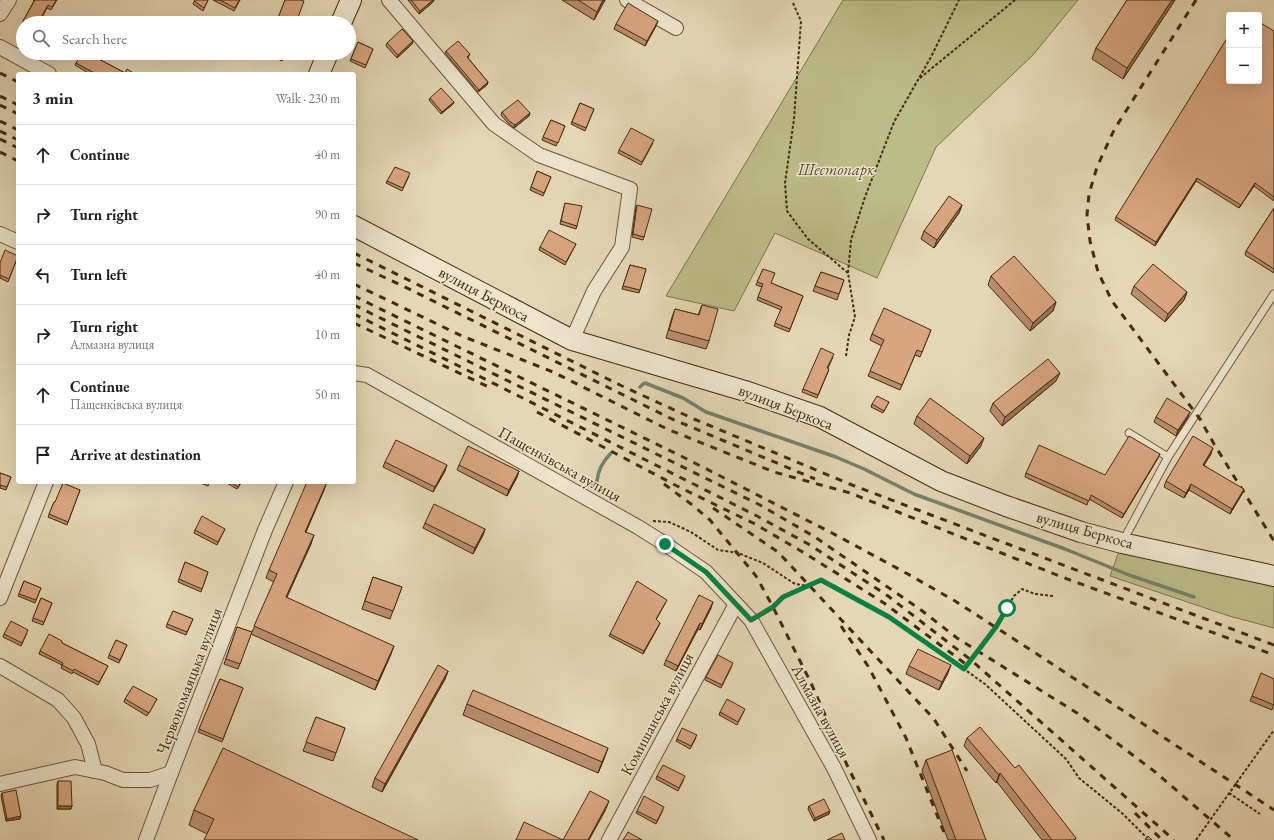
<!DOCTYPE html>
<meta charset="utf-8">
<style>
body{margin:0;font-family:"EB Garamond",serif;background:#f2f2f2;color:#202124}
.controls{position:absolute;right:12px;top:12px;display:grid;overflow:hidden;border-radius:4px;box-shadow:0 4px 16px #0002}
.controls button{width:36px;height:36px;display:grid;place-items:center;padding:0;border:0;border-bottom:1px solid #e0e0e0;background:#fff;color:#202124;font:20px sans-serif}
.stop{position:absolute;width:12px;height:12px;margin:-9px;border:3px solid #0b8043;border-radius:50%;background:#fff}
.stop.end{background:#0b8043;border-color:#fff;box-shadow:0 1px 4px #0008}
.list{margin:0;padding:0;list-style:none}
h2{display:flex;justify-content:space-between;align-items:center;height:52px;margin:0;padding:0 16px;font-size:17px}
h2 small{font-size:13px;font-weight:400;color:#757577}
.list li{display:grid;grid-template-columns:26px 1fr auto;gap:12px;align-items:center;box-sizing:border-box;height:60px;padding:0 16px;border-top:1px solid #e0e0e0}
.list b{display:block;font-size:15px;white-space:nowrap}
.list p{margin:0;font-size:13px;white-space:nowrap;color:#757577}
.list em{font-size:13px;font-style:normal;color:#757577}
.icon{flex:none;width:22px;height:22px;fill:none;stroke:currentColor;stroke-width:2;stroke-linecap:round;stroke-linejoin:round}
.map{position:relative;flex:none;width:1274px;height:840px;overflow:hidden}
.search{position:absolute;background:#fff;box-shadow:0 4px 16px #0002;left:16px;top:16px;width:340px;height:44px;display:flex;align-items:center;gap:10px;box-sizing:border-box;padding:0 14px;border-radius:22px;color:#757577;font-size:15px}
.panel{position:absolute;background:#fff;box-shadow:0 4px 16px #0002;left:16px;top:72px;width:340px;height:412px;border-radius:4px}
.map>svg:first-child{display:block}
.green{fill:#bcbc88;stroke:#80744a}
.lines{fill:none;stroke-linecap:round;stroke-linejoin:round}
.stream{stroke:#75816d;stroke-width:3.5}
.lane-casing{stroke:#6c5637;stroke-width:9}
.street-casing{stroke:#6c5637;stroke-width:16}
.secondary-casing{stroke:#432b0d;stroke-width:22}
.path{stroke:#432b0d;stroke-width:2;stroke-dasharray:3 2;stroke-linecap:butt}
.lane{stroke:#eee5cf;stroke-width:7}
.street{stroke:#eee5cf;stroke-width:14}
.secondary{stroke:#eee5cf;stroke-width:20}
.rail{stroke:#432b0d;stroke-width:3;stroke-dasharray:7 7;stroke-linecap:butt}
.path-bridge{stroke:#432b0d;stroke-width:2;stroke-dasharray:3 2;stroke-linecap:butt}
.wall{fill:#ba8e6e;stroke:#432b0d}
.shaded-wall{fill:#97745a;stroke:#432b0d}
.building{fill:#d8a580;stroke:#432b0d}
.route{stroke:#0b8043;stroke-width:5}
.labels{text-anchor:middle;dominant-baseline:central;stroke-width:3;stroke-linejoin:round;paint-order:stroke}
.park-label{font-size:16px;font-style:italic;fill:#5b4826;stroke:#eee5cf}
.street-label{font-size:16px;fill:#432b0d;stroke:#eee5cf}
</style>
<div class="map">
<svg width="1274" height="840" viewBox="0 0 1274 840">
<rect width="100%" height="100%" fill="#e5d7b5"/>
<filter id="stains"><feTurbulence type="fractalNoise" baseFrequency=".005" numOctaves="4"/><feColorMatrix values="0 0 0 0 .2 0 0 0 0 .09 0 0 0 0 .02 0 0 0 .5 -.17"/></filter>
<radialGradient id="worn" r=".72"><stop offset=".6" stop-color="#630" stop-opacity="0"/><stop offset="1" stop-color="#630" stop-opacity=".3"/></radialGradient>
<g class="green">
<polygon points="843,0 1078,0 1033,55 936,147 877,278 775,233 734,311 666,296"/>
<polygon points="1122,543 1274,576 1274,628 1229,616 1110,576"/>
</g>
<g class="lines">
<g class="stream">
<polyline points="640,387 643,384 645,383 683,398 706,412 836,457 864,469 914,494 1065,549 1129,575 1194,597"/>
<path d="M592 485 597 481C598 470 603 461 611 453"/>
</g>
<g class="lane-casing">
<g id="lane">
<polyline points="1129,433 1168,457"/>
<polyline points="1123,541 1168,457 1274,294"/>
</g>
</g>
<g class="street-casing">
<g id="street">
<polyline points="389,0 494,124 539,155 630,189 622,247 594,291 572,340"/>
<polyline points="627,0 676,28"/>
<polyline points="0,14 9,0"/>
<polyline points="0,47 49,74"/>
<polyline points="0,234 18,242"/>
<polyline points="354,373 367,375 638,527 665,544 706,572 751,620 834,768 869,840"/>
<polyline points="0,598 46,482"/>
<polyline points="0,666 58,700 74,718 88,744 95,771"/>
<polyline points="0,784 75,767 105,773 123,780 150,780 171,773 265,530 286,482"/>
<polyline points="146,840 171,773"/>
<polyline points="609,840 736,604"/>
</g>
</g>
<g class="secondary-casing">
<g id="secondary">
<polyline points="341,23 351,0"/>
<polyline points="319,74 328,53"/>
<polyline points="354,226 572,340 745,391 820,417 941,481 1006,506 1081,532 1122,543 1274,576"/>
</g>
</g>
<g class="path">
<polyline points="793,3 801,21 794,119 785,183 787,211 808,239 848,273"/>
<polyline points="920,78 1015,0"/>
<polyline points="846,356 849,335 855,317 848,273 851,240 865,197 894,122 931,57 959,0"/>
<polyline points="653,521 669,522 691,532 718,550 738,553 763,563 795,584 809,586"/>
<polyline points="1053,596 1035,594 1022,589 1014,596 996,627 964,669 985,684 1066,759 1079,778 1123,814 1149,840"/>
<polyline points="761,614 773,607 783,597 810,586 821,580 889,617 964,669"/>
<polyline points="1229,793 1260,814"/>
</g>
<use href="#lane" class="lane"/>
<use href="#street" class="street"/>
<use href="#secondary" class="secondary"/>
<g class="rail">
<polyline points="1196,0 1114,130 1097,167 1089,194 1087,215 1090,241 1098,272 1112,301 1200,419 1214,444 1274,541"/>
<polyline points="0,73 18,82"/>
<polyline points="0,96 18,105"/>
<polyline points="0,105 18,114"/>
<polyline points="0,121 18,130"/>
<polyline points="0,131 18,140"/>
<polyline points="0,139 18,148"/>
<polyline points="0,152 18,161"/>
<polyline points="354,253 622,386 694,419 852,485 1274,645"/>
<polyline points="354,263 411,290 672,419 815,479"/>
<polyline points="354,284 462,336 553,372 667,429 774,472 850,493 1062,577 1274,655"/>
<polyline points="354,296 685,458 832,533 906,573 955,601 1037,654 1274,810"/>
<polyline points="354,305 760,505 815,537 921,610 957,638 1077,713 1154,771 1234,840"/>
<polyline points="354,314 467,370 757,516 810,545 888,596 971,660 1174,840"/>
<polyline points="354,323 493,389"/>
<polyline points="537,412 677,486 755,524 806,554 884,603 967,665"/>
<polyline points="664,484 691,504 710,520 756,576 773,607 811,683 847,765 884,840"/>
<polyline points="713,508 778,552 934,719 967,771"/>
<polyline points="841,626 868,666 906,738 945,835"/>
<polyline points="1135,813 1162,840"/>
</g>
<polyline class="path-bridge" points="1196,840 1274,730"/>
</g>
<g class="wall">
<polygon points="33,0 57,0 51,10 47,8 39,23 23,23 23,25 22,24 23,21 34,1"/>
<polygon points="195,0 208,0 203,11 193,4"/>
<polygon points="213,0 240,0 234,11"/>
<polygon points="285,0 296,23 283,23 277,21"/>
<polygon points="408,0 434,0 433,2 419,14"/>
<polygon points="562,0 605,0 594,20"/>
<polygon points="1127,0 1175,0 1123,79 1092,59 1096,48"/>
<polygon points="616,24 656,26 645,46 614,29"/>
<polygon points="1274,31 1274,201 1254,186 1239,208 1196,181 1155,246 1115,220 1116,217"/>
<polygon points="413,41 412,44 397,58 386,46 387,43"/>
<polygon points="358,42 373,49 365,68 350,61"/>
<polygon points="446,51 470,54 468,58 488,82 487,85 478,92 445,53"/>
<polygon points="271,53 286,53 282,61 270,55"/>
<polygon points="95,57 125,73 135,74 90,74 75,65 76,63"/>
<polygon points="430,98 454,102 453,104 441,114 429,100"/>
<polygon points="580,103 594,109 585,131 571,124"/>
<polygon points="502,112 530,113 529,116 514,128 508,123 501,115"/>
<polygon points="551,120 565,126 556,146 542,140"/>
<polygon points="653,143 641,165 618,153 619,150"/>
<polygon points="537,171 551,177 543,196 530,190"/>
<polygon points="409,176 402,191 386,183 387,181"/>
<polygon points="565,203 577,226 576,229 560,224"/>
<polygon points="637,205 644,237 643,240 632,237 636,207"/>
<polygon points="962,205 959,213 934,248 921,239 924,231"/>
<polygon points="1274,208 1274,273 1245,255 1246,251"/>
<polygon points="576,244 565,265 539,250 540,247"/>
<polygon points="18,256 8,282 0,278 0,263"/>
<polygon points="630,265 646,269 639,293 622,289"/>
<polygon points="763,269 771,283 803,296 789,332 774,326 781,310 757,300 762,287 756,285"/>
<polygon points="821,272 844,280 837,300 813,291"/>
<polygon points="991,276 1056,302 1053,311 1030,331 988,285"/>
<polygon points="1134,286 1187,292 1184,300 1165,322 1131,294"/>
<polygon points="702,305 709,341 706,349 666,338 672,317 675,309 698,315"/>
<polygon points="931,330 920,357 915,355 900,390 868,376 882,346 870,340 872,334"/>
<polygon points="833,357 828,368 828,372 817,398 802,392 803,389"/>
<polygon points="1056,381 1002,426 990,411 993,403"/>
<polygon points="889,402 883,413 871,407 872,404"/>
<polygon points="917,416 981,446 967,464 914,424"/>
<polygon points="1156,417 1188,417 1176,436 1154,422"/>
<polygon points="1211,454 1204,465 1242,494 1230,514 1189,490 1184,498 1164,487 1166,481"/>
<polygon points="1158,458 1122,518 1089,499 1087,505 1025,477 1026,473 1105,475"/>
<polygon points="385,462 445,471 433,492 383,467"/>
<polygon points="459,465 519,471 517,477 507,496 457,470"/>
<polygon points="0,473 11,477 6,490 0,488"/>
<polygon points="198,482 210,482 208,486"/>
<polygon points="225,482 242,482 237,489"/>
<polygon points="80,490 67,525 48,517 54,502 55,502"/>
<polygon points="324,490 306,532 311,544 286,597 391,654 375,690 251,634 238,669 224,664 237,627 252,632 274,582 266,578 269,570"/>
<polygon points="425,523 485,529 483,535 473,554 423,528"/>
<polygon points="225,529 217,545 194,533 195,530"/>
<polygon points="185,562 208,572 201,592 178,582"/>
<polygon points="373,577 402,587 390,619 362,609"/>
<polygon points="24,581 41,588 35,603 18,596"/>
<polygon points="41,598 52,603 43,625 32,621"/>
<polygon points="666,602 656,620 659,625 643,654 609,636 610,634"/>
<polygon points="711,608 700,630 698,629 676,671 664,665 666,660"/>
<polygon points="173,611 193,619 186,635 166,627"/>
<polygon points="27,633 21,646 3,637 4,634"/>
<polygon points="116,640 127,645 119,663 108,658"/>
<polygon points="62,643 108,666 98,685 73,672 72,674 61,668 62,665 39,654 40,651"/>
<polygon points="732,666 721,688 705,680 706,677"/>
<polygon points="909,666 948,673 939,690 906,674"/>
<polygon points="448,671 445,679 382,792 372,787 375,778"/>
<polygon points="220,679 243,688 222,742 198,732"/>
<polygon points="1252,696 1274,704 1272,710 1250,701"/>
<polygon points="125,699 157,699 147,716 124,702"/>
<polygon points="467,704 604,759 598,773 463,715"/>
<polygon points="744,711 737,725 719,715 720,712"/>
<polygon points="316,717 345,728 333,761 303,751"/>
<polygon points="696,738 690,749 676,741 677,739"/>
<polygon points="967,738 1076,838 1075,840 1042,840 997,782 996,783 964,746"/>
<polygon points="926,760 986,840 948,840 922,771"/>
<polygon points="657,776 684,779 678,791 656,779"/>
<polygon points="58,781 72,806 71,809 57,809 57,784"/>
<polygon points="2,793 20,819 6,821 1,796"/>
<polygon points="809,806 829,814 814,821 808,809"/>
<polygon points="194,810 418,840 207,834 189,825"/>
<polygon points="663,810 656,824 636,813 637,811"/>
</g>
<g class="shaded-wall">
<polygon points="433,0 434,0 433,2 419,14 420,11"/>
<polygon points="603,0 605,0 594,20 597,12"/>
<polygon points="1172,0 1175,0 1123,79 1127,68"/>
<polygon points="658,21 656,26 645,46 647,41"/>
<polygon points="413,41 412,44 397,58 398,55"/>
<polygon points="488,82 487,85 478,92 479,90"/>
<polygon points="454,102 453,104 441,114 442,112"/>
<polygon points="530,113 529,116 514,128 515,125"/>
<polygon points="1197,178 1196,181 1155,246 1156,242"/>
<polygon points="1255,183 1254,186 1239,208 1241,205"/>
<polygon points="962,205 959,213 934,248 937,240"/>
<polygon points="1187,292 1184,300 1165,322 1168,314"/>
<polygon points="1056,302 1053,311 1030,331 1033,323"/>
<polygon points="1060,373 1056,381 1002,426 1005,417"/>
<polygon points="1190,412 1188,417 1176,436 1178,430"/>
<polygon points="984,438 981,446 967,464 970,456"/>
<polygon points="1213,448 1211,454 1201,470 1203,465"/>
<polygon points="1160,454 1158,458 1122,518 1124,514"/>
<polygon points="447,465 445,471 433,492 435,487"/>
<polygon points="519,471 517,477 507,496 509,490"/>
<polygon points="327,482 324,490 302,540 305,532"/>
<polygon points="1191,484 1189,490 1184,498 1186,493"/>
<polygon points="1244,489 1242,494 1230,514 1232,509"/>
<polygon points="485,529 483,535 473,554 475,548"/>
<polygon points="314,535 311,544 283,606 286,597"/>
<polygon points="713,602 711,608 700,630 702,624"/>
<polygon points="660,623 659,625 643,654 644,651"/>
<polygon points="700,623 698,629 676,671 678,666"/>
<polygon points="394,646 391,654 375,690 378,681"/>
<polygon points="951,665 948,673 939,690 942,682"/>
<polygon points="448,671 445,679 382,792 385,784"/>
<polygon points="608,748 604,759 598,773 602,762"/>
<polygon points="1000,773 997,782 996,783 999,775"/>
<polygon points="609,801 605,811 589,840 588,840"/>
<polygon points="58,806 72,806 71,809 57,809"/>
<polygon points="830,811 829,814 814,821 815,818"/>
<polygon points="21,816 20,819 6,821 7,819"/>
</g>
<g class="building">
<polygon points="35,0 56,0 52,7 48,5 38,23 26,23 23,21"/>
<polygon points="195,0 208,0 204,8 194,1"/>
<polygon points="220,0 239,0 235,8"/>
<polygon points="285,0 300,0 304,1 296,23 291,23 278,18"/>
<polygon points="411,0 433,0 420,11"/>
<polygon points="578,0 603,0 597,12"/>
<polygon points="1127,0 1172,0 1127,68 1096,48"/>
<polygon points="628,3 658,21 647,41 616,24"/>
<polygon points="1243,12 1248,15 1242,15"/>
<polygon points="1259,22 1274,31 1274,197 1255,183 1241,205 1197,178 1156,242 1116,217 1229,35 1229,81 1259,81"/>
<polygon points="402,29 413,41 398,55 387,43"/>
<polygon points="458,41 470,54 467,57 488,82 479,90 446,51"/>
<polygon points="358,42 373,49 366,65 351,59"/>
<polygon points="82,53 95,53 97,54 95,57 125,73 127,69 135,74 96,74 76,63"/>
<polygon points="272,53 285,53 283,58"/>
<polygon points="441,88 454,102 442,112 430,98"/>
<polygon points="518,100 530,113 515,125 509,121 502,112"/>
<polygon points="580,103 594,109 586,128 572,122"/>
<polygon points="551,120 565,126 558,143 543,137"/>
<polygon points="631,128 654,140 642,162 619,150"/>
<polygon points="395,167 410,173 403,188 387,181"/>
<polygon points="537,171 551,177 544,193 531,187"/>
<polygon points="949,196 962,205 937,240 924,231"/>
<polygon points="565,203 582,206 577,226 561,221"/>
<polygon points="637,205 652,209 644,237 633,234"/>
<polygon points="1274,208 1274,269 1246,251"/>
<polygon points="549,230 576,244 566,262 540,247"/>
<polygon points="5,250 18,256 9,279 0,275 0,263"/>
<polygon points="1014,256 1056,302 1033,323 991,276"/>
<polygon points="1153,264 1187,292 1168,314 1134,286"/>
<polygon points="630,265 646,269 640,290 623,286"/>
<polygon points="763,269 775,273 771,283 803,296 790,329 775,323 782,307 758,297 763,284 757,282"/>
<polygon points="821,272 844,280 839,294 815,286"/>
<polygon points="702,305 718,309 709,341 669,330 675,309 699,315"/>
<polygon points="884,308 931,330 922,352 917,350 902,385 870,371 884,340 872,334"/>
<polygon points="821,348 834,354 827,368 829,369 818,395 803,389"/>
<polygon points="1048,359 1060,373 1005,417 993,403"/>
<polygon points="877,396 889,402 884,411 872,404"/>
<polygon points="930,398 984,438 970,456 917,416"/>
<polygon points="1167,398 1190,412 1178,430 1156,417"/>
<polygon points="1129,436 1160,454 1124,514 1091,495 1089,501 1026,473 1039,445 1105,475"/>
<polygon points="1193,436 1213,448 1203,465 1244,489 1232,509 1191,484 1186,493 1166,481"/>
<polygon points="396,440 447,465 435,487 385,462"/>
<polygon points="468,446 519,471 509,490 459,465"/>
<polygon points="0,473 11,477 7,487 0,485"/>
<polygon points="230,482 241,482 238,487"/>
<polygon points="307,482 327,482 305,532 314,535 286,597 394,646 378,681 254,626 277,574 269,570"/>
<polygon points="63,483 80,490 68,522 49,514 54,502 55,502"/>
<polygon points="434,504 485,529 475,548 425,523"/>
<polygon points="202,516 225,529 218,542 195,530"/>
<polygon points="185,562 208,572 202,589 179,579"/>
<polygon points="373,577 402,587 393,611 365,601"/>
<polygon points="24,581 41,588 36,600 19,594"/>
<polygon points="637,581 667,600 656,619 660,623 644,651 610,634"/>
<polygon points="699,595 713,602 702,624 700,623 678,666 666,660"/>
<polygon points="41,598 52,603 44,622 33,618"/>
<polygon points="173,611 193,619 187,632 167,624"/>
<polygon points="11,621 28,630 22,643 4,634"/>
<polygon points="237,627 252,632 240,664 226,659"/>
<polygon points="49,634 62,641 62,643 108,666 99,682 74,669 73,671 62,665 63,663 40,651"/>
<polygon points="116,640 127,645 120,660 109,655"/>
<polygon points="918,649 951,665 942,682 909,666"/>
<polygon points="718,655 733,663 722,685 706,677"/>
<polygon points="438,665 448,671 385,784 375,778"/>
<polygon points="1261,673 1274,679 1274,705 1252,696"/>
<polygon points="220,679 243,688 223,739 199,729"/>
<polygon points="133,686 157,699 149,713 125,699"/>
<polygon points="473,690 608,748 602,762 467,704"/>
<polygon points="727,699 745,709 738,722 720,712"/>
<polygon points="316,717 345,728 336,753 306,742"/>
<polygon points="980,727 1015,768 1019,765 1076,838 1074,840 1052,840 1000,773 999,775 967,738"/>
<polygon points="682,728 697,735 691,746 677,739"/>
<polygon points="223,748 418,840 204,840 214,819 194,810"/>
<polygon points="952,750 986,840 956,840 926,760"/>
<polygon points="663,765 685,776 679,788 657,776"/>
<polygon points="58,781 71,781 72,806 58,806"/>
<polygon points="16,790 21,816 7,819 2,793"/>
<polygon points="590,791 609,801 588,840 563,840"/>
<polygon points="644,796 664,807 657,821 637,811"/>
<polygon points="824,799 830,811 815,818 809,806"/>
<polygon points="524,822 563,840 516,840"/>
<polygon points="628,832 642,840 623,840"/>
<polygon points="842,833 845,840 827,840"/>
<polygon points="1148,836 1152,840 1145,840"/>
</g>
<g class="lines">
<polyline class="route" points="665,544 706,572 751,620 773,607 783,597 821,580 889,617 964,669 996,627 1007,608"/>
</g>
<g class="labels">
<g class="park-label">
<text x="836" y="169">Шестопарк</text>
</g>
<g class="street-label">
<text transform="translate(484 294) rotate(28)">вулиця Беркоса</text>
<text transform="translate(786 407) rotate(21)">вулиця Беркоса</text>
<text transform="translate(560 464) rotate(29)">Пащенківська вулиця</text>
<text transform="translate(1085 530) rotate(16)">вулиця Беркоса</text>
<text transform="translate(189 681) rotate(-69)">Червономаяцька вулиця</text>
<text transform="translate(821 711) rotate(61)">Алмазна вулиця</text>
<text transform="translate(657 714) rotate(-62)">Комишанська вулиця</text>
</g>
</g>
<rect width="100%" height="100%" filter="url(#stains)"/>
<rect width="100%" height="100%" fill="url(#worn)"/>
</svg>
<div class="controls">
<button>+</button>
<button>−</button>
</div>
<div class="stop" style="left:1007px;top:608px"></div>
<div class="stop end" style="left:665px;top:544px"></div>
<div class="search"><svg class="icon" aria-label="search" viewBox="0 0 24 24"><circle cx="10" cy="10" r="6"/><path d="M15 15l6 6"/></svg>Search here</div>
<section class="panel">
<h2>3 min<small>Walk · 230 m</small></h2>
<ul class="list">
<li><svg class="icon" aria-label="ahead" viewBox="0 0 24 24"><path d="M12 20V5M6 11l6-6 6 6"/></svg><div><b>Continue</b></div><em>40 m</em></li>
<li><svg class="icon" aria-label="right" viewBox="0 0 24 24"><path d="M7 20v-9h11M14 6l5 5-5 5"/></svg><div><b>Turn right</b></div><em>90 m</em></li>
<li><svg class="icon" aria-label="left" viewBox="0 0 24 24"><path d="M17 20v-9H6M10 6l-5 5 5 5"/></svg><div><b>Turn left</b></div><em>40 m</em></li>
<li><svg class="icon" aria-label="right" viewBox="0 0 24 24"><path d="M7 20v-9h11M14 6l5 5-5 5"/></svg><div><b>Turn right</b><p>Алмазна вулиця</p></div><em>10 m</em></li>
<li><svg class="icon" aria-label="ahead" viewBox="0 0 24 24"><path d="M12 20V5M6 11l6-6 6 6"/></svg><div><b>Continue</b><p>Пащенківська вулиця</p></div><em>50 m</em></li>
<li><svg class="icon" aria-label="arrive" viewBox="0 0 24 24"><path d="M6 21V4h12l-3 4 3 4H6"/></svg><div><b>Arrive at destination</b></div></li>
</ul>
</section>
</div>
